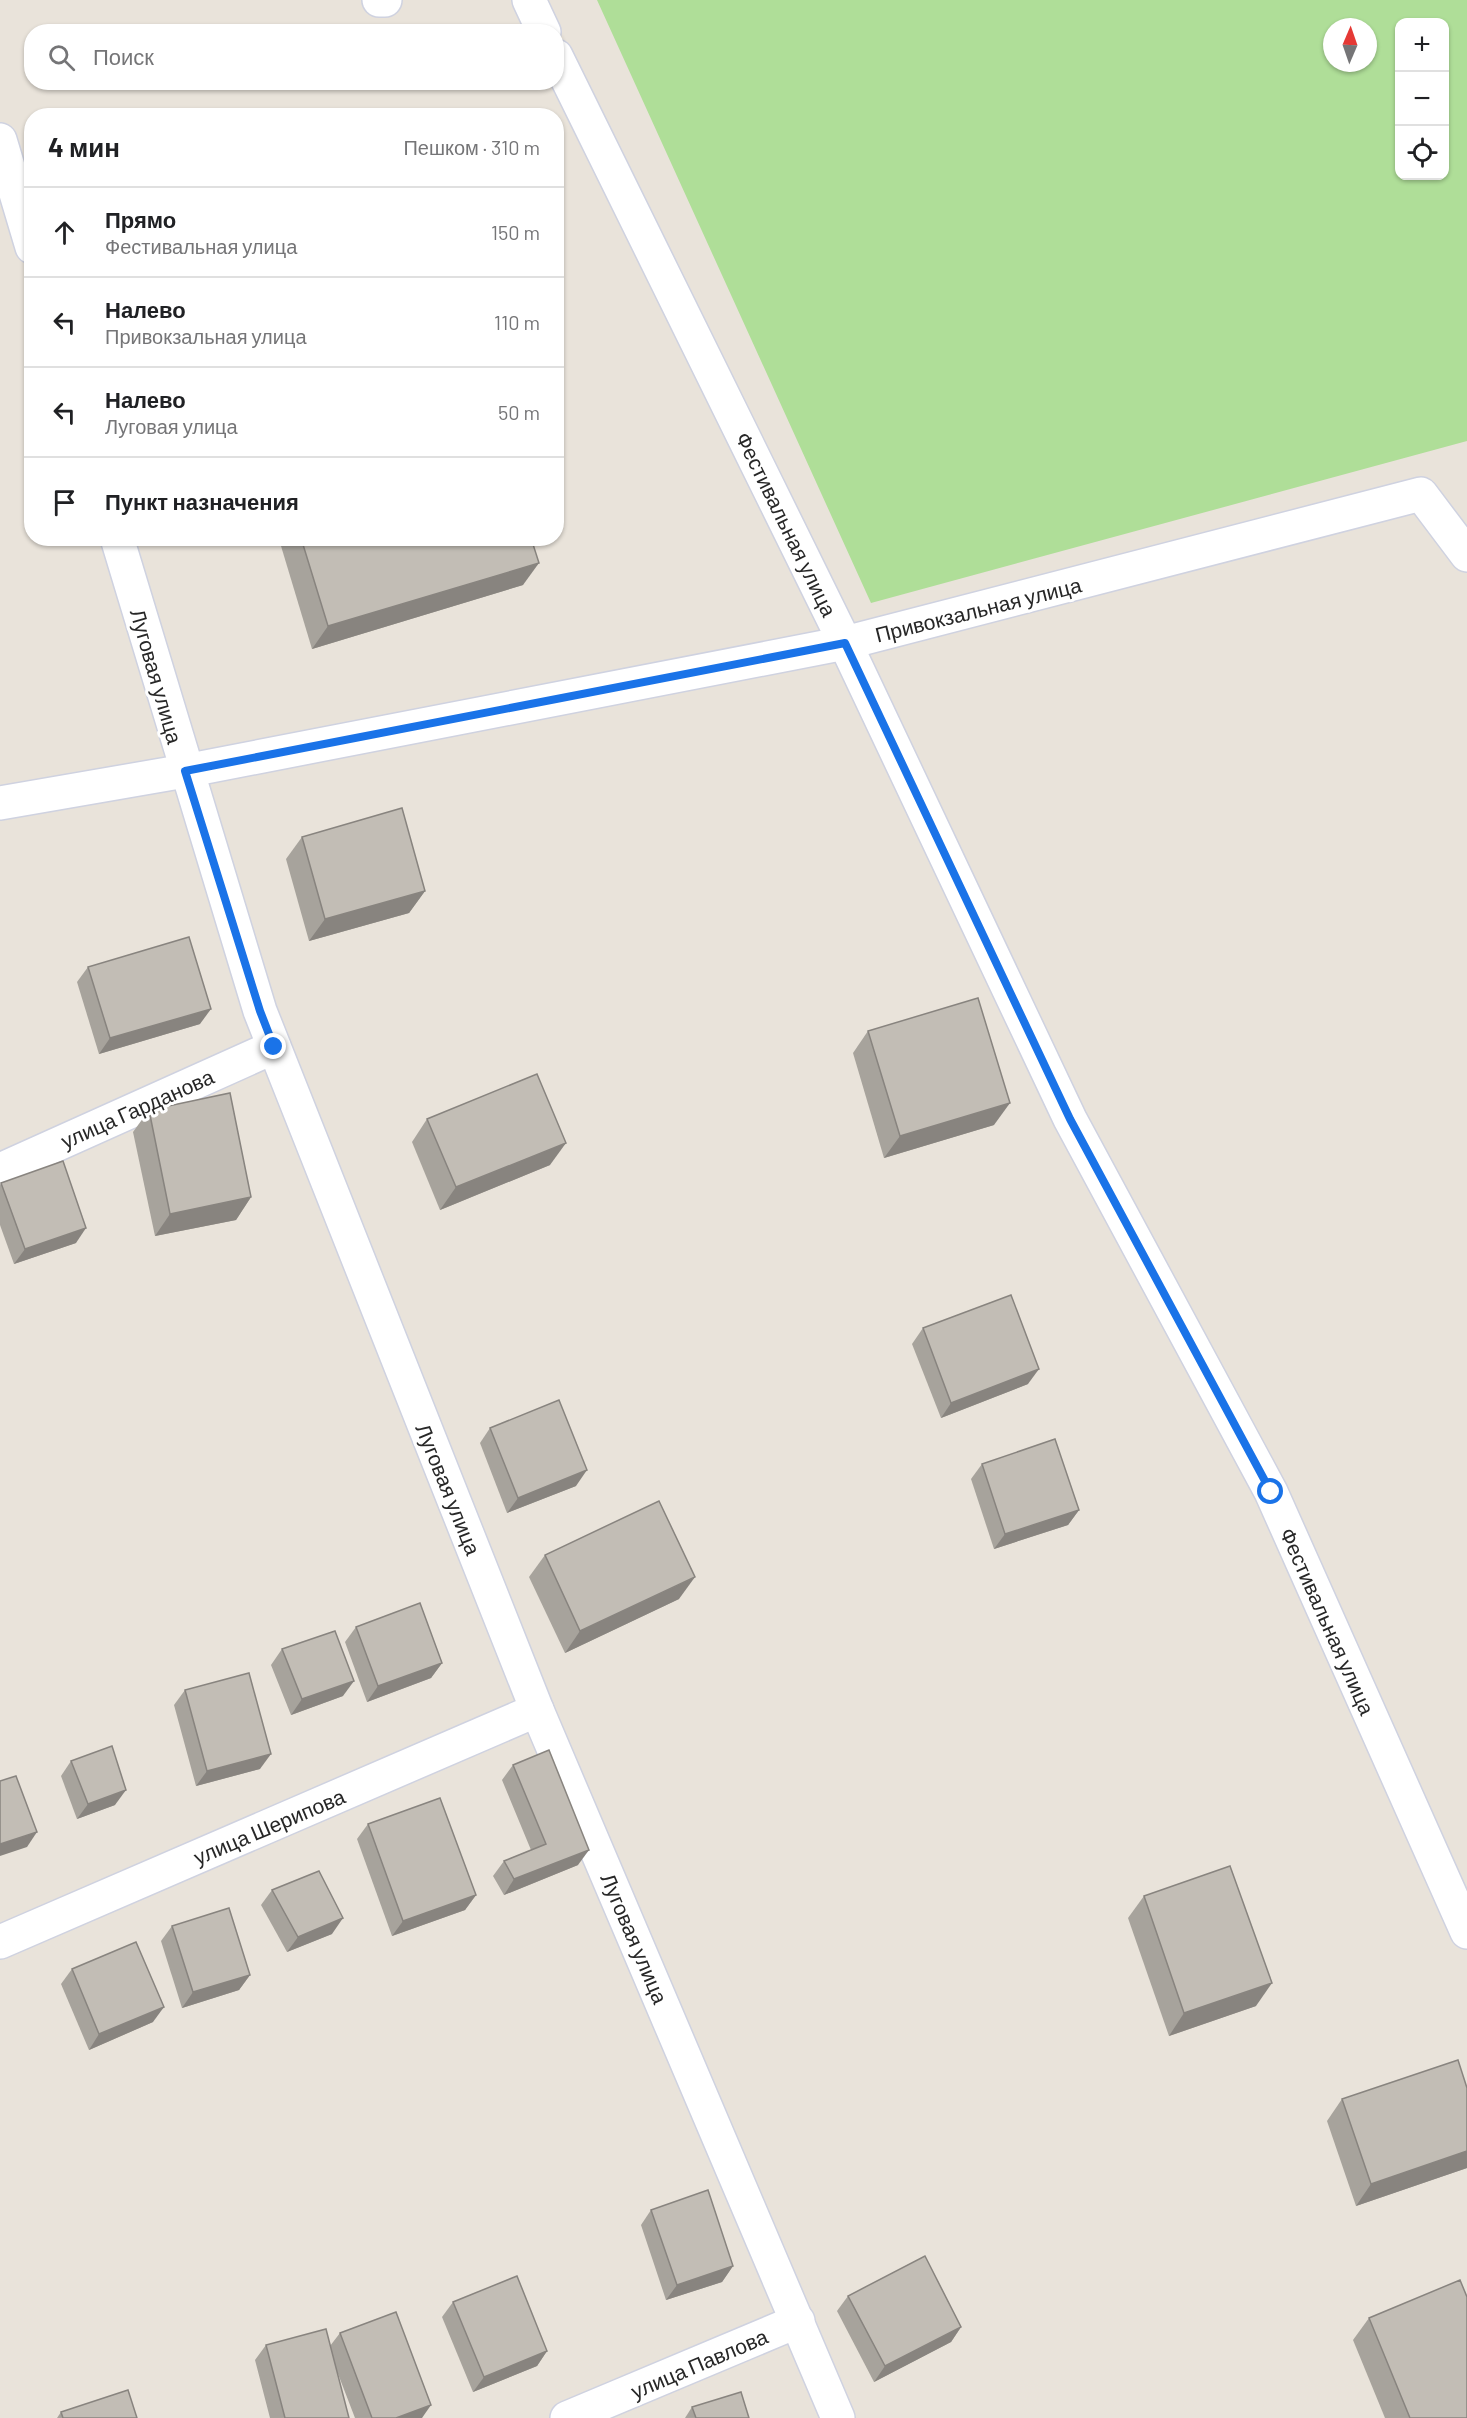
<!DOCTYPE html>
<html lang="ru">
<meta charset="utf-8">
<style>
body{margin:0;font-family:Barlow,sans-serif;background:#f6f6f6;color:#202124}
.controls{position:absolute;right:18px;top:18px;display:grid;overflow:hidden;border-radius:12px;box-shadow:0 2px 4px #0004}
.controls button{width:54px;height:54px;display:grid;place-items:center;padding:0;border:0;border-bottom:2px solid #e0e0e0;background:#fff;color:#202124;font:30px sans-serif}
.compass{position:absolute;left:1323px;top:18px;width:54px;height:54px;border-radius:50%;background:#fff;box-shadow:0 2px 4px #0004;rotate:2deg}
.stop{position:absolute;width:18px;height:18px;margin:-14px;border:4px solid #1a73e8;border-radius:50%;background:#fff}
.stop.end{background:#1a73e8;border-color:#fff;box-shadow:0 2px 6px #0008}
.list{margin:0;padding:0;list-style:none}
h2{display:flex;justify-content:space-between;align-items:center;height:78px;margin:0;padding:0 24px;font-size:26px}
h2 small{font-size:20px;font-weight:400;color:#757577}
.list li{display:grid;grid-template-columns:39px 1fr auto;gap:18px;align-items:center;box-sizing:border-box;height:90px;padding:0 24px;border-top:2px solid #e0e0e0}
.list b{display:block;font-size:22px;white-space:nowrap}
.list p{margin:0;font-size:20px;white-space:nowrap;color:#757577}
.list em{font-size:20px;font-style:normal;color:#757577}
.icon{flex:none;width:33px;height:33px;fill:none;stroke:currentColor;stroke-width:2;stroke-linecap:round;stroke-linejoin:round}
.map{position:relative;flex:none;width:1467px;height:2418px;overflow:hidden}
.search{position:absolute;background:#fff;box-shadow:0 2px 4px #0004;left:24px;top:24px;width:540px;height:66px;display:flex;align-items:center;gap:15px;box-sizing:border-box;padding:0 21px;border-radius:24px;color:#757577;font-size:22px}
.panel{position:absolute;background:#fff;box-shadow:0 2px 4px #0004;left:24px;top:108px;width:540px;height:438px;border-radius:24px}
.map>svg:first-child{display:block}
.green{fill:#afde98;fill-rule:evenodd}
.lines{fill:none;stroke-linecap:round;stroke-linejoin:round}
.street-casing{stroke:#cfd2e0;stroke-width:36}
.street{stroke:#fff;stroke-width:33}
.wall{fill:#a7a39c}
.shaded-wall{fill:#88847f}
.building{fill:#c2bdb5;stroke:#88847f;stroke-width:1.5}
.route{stroke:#1a73e8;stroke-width:8}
.labels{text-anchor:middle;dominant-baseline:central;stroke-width:6;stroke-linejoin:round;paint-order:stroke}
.street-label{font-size:21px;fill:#272727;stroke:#fff}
</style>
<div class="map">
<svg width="1467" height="2418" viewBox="0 0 1467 2418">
<rect width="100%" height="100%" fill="#e9e3da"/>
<path class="green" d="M597 0H1467V441L871 603ZM1400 22H1444V176H1400ZM1332 27H1368V63H1332Z"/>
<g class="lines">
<g class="street-casing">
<g id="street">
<polyline points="379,0 385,0"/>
<polyline points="529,0 544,32"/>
<polyline points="556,56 845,643 1070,1119 1271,1492 1467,1932"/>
<polyline points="0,140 32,247"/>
<polyline points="117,538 260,1011 537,1710 838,2418"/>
<polyline points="0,803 185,771 845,643 1421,494 1467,555"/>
<polyline points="0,1170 274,1047"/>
<polyline points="0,1942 537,1710"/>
<polyline points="567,2418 798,2321"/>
</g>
</g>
<use href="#street" class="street"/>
</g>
<g class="wall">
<polygon points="287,538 531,538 523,585 312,649 281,546"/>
<polygon points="302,837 425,891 409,913 309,941 286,859"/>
<polygon points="88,967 200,1024 99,1054 77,982"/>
<polygon points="868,1031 994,1125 884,1158 853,1053"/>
<polygon points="149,1110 251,1197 236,1220 155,1236 133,1132"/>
<polygon points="427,1119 550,1165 440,1210 412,1142"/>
<polygon points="1,1183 76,1243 14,1264 0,1225 0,1185"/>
<polygon points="923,1328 1028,1384 941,1418 912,1344"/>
<polygon points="490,1428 576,1486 507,1513 480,1443"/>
<polygon points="982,1464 1079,1510 1068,1525 994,1549 971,1479"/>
<polygon points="545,1555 679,1599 565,1653 529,1577"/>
<polygon points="356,1627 442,1663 431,1678 367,1702 345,1642"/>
<polygon points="282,1649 343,1696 291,1715 271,1665"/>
<polygon points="185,1690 260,1769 196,1786 174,1705"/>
<polygon points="71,1761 115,1805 77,1819 61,1776"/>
<polygon points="513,1765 578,1865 504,1895 493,1876 504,1861 531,1850 502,1780"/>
<polygon points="368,1824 476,1895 465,1910 392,1936 357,1839"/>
<polygon points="272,1890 332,1934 287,1952 261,1905"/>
<polygon points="1144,1896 1256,2006 1169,2036 1128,1918"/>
<polygon points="172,1926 250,1975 239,1990 182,2008 161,1941"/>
<polygon points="72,1969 153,2022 89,2050 61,1984"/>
<polygon points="1467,2088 1467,2168 1356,2206 1327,2121 1342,2099"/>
<polygon points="651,2210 733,2266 722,2282 666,2300 641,2225"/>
<polygon points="848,2296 961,2327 951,2342 874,2382 837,2311"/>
<polygon points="453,2302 547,2351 537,2366 473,2392 442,2317"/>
<polygon points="1369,2318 1467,2418 1385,2418 1353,2340"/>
<polygon points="340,2333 422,2418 355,2418 335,2366 349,2418 270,2418 255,2360 266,2345 330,2346"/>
<polygon points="692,2407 749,2418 685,2418"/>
<polygon points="61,2412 137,2418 57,2418"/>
</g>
<g class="shaded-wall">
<polygon points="539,563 523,585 312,649 328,626"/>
<polygon points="425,891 409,913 309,941 325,919"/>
<polygon points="211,1009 200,1024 99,1054 110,1038"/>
<polygon points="1010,1103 994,1125 884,1158 900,1136"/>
<polygon points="566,1143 550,1165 440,1210 456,1187"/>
<polygon points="251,1197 236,1220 155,1236 170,1214"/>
<polygon points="86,1228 76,1243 14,1264 25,1249"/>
<polygon points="1039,1369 1028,1384 941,1418 951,1403"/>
<polygon points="587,1470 576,1486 507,1513 518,1498"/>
<polygon points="1079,1510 1068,1525 994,1549 1005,1534"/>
<polygon points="695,1577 679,1599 565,1653 580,1631"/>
<polygon points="442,1663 431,1678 367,1702 378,1686"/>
<polygon points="354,1681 343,1696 291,1715 302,1699"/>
<polygon points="271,1754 260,1769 196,1786 207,1771"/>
<polygon points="126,1790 115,1805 77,1819 88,1804"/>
<polygon points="37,1832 27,1847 0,1856 0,1844"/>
<polygon points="589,1850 578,1865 504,1895 514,1879"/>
<polygon points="476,1895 465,1910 392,1936 403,1921"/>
<polygon points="343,1918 332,1934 287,1952 298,1937"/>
<polygon points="250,1975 239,1990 182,2008 193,1992"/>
<polygon points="1272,1983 1256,2006 1169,2036 1184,2013"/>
<polygon points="164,2007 153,2022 89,2050 99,2034"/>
<polygon points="1467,2151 1467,2168 1356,2206 1371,2184"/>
<polygon points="733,2266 722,2282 666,2300 677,2285"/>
<polygon points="961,2327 951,2342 874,2382 885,2366"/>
<polygon points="547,2351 537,2366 473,2392 484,2377"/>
<polygon points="431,2405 422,2418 396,2418"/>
</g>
<g class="building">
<polygon points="301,538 531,538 539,563 328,626"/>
<polygon points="402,808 425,891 325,919 302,837"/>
<polygon points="189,937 211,1009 110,1038 88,967"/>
<polygon points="978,998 1010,1103 900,1136 868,1031"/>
<polygon points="537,1074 566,1143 456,1187 427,1119"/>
<polygon points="230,1093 251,1197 170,1214 149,1110"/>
<polygon points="63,1161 86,1228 25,1249 1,1183"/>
<polygon points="1011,1295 1039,1369 951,1403 923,1328"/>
<polygon points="559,1400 587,1470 518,1498 490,1428"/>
<polygon points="1055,1439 1079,1510 1005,1534 982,1464"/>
<polygon points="659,1501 695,1577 580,1631 545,1555"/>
<polygon points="420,1603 442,1663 378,1686 356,1627"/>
<polygon points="335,1631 354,1681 302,1699 282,1649"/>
<polygon points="249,1673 271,1754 207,1771 185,1690"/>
<polygon points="112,1746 126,1790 88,1804 71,1761"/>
<polygon points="549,1750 589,1850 514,1879 504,1861 546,1844 513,1765"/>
<polygon points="16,1776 37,1832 0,1844 0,1781"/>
<polygon points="440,1798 476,1895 403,1921 368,1824"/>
<polygon points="1230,1866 1272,1983 1184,2013 1144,1896"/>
<polygon points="319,1871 343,1918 298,1937 272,1890"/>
<polygon points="229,1908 250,1975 193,1992 172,1926"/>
<polygon points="136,1942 164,2007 99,2034 72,1969"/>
<polygon points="1458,2060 1467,2088 1467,2151 1371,2184 1342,2099"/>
<polygon points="708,2190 733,2266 677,2285 651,2210"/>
<polygon points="925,2256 961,2327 885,2366 848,2296"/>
<polygon points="517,2276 547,2351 484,2377 453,2302"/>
<polygon points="1460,2280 1467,2297 1467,2418 1410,2418 1369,2318"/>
<polygon points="396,2312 431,2405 396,2418 372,2418 340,2333"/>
<polygon points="326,2329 349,2418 285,2418 266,2345"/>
<polygon points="128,2390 137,2418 63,2418 61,2412"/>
<polygon points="741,2392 749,2418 696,2418 692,2407"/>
</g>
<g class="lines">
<polyline class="route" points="274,1047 260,1011 185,771 845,643 1070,1119 1271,1492"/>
</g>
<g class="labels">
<g class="street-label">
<text transform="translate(787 524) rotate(64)">Фестивальная улица</text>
<text transform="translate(978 609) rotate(-14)">Привокзальная улица</text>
<text transform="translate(157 676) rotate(74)">Луговая улица</text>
<text transform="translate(137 1108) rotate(-24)">улица Гарданова</text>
<text transform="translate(449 1489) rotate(68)">Луговая улица</text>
<text transform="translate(1328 1621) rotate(66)">Фестивальная улица</text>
<text transform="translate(269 1826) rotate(-23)">улица Шерипова</text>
<text transform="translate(635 1938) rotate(67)">Луговая улица</text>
<text transform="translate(699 2363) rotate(-23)">улица Павлова</text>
</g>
</g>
</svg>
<div class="controls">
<button>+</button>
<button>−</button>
<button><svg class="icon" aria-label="locate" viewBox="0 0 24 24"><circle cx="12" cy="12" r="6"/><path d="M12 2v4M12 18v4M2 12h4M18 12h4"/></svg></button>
</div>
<svg class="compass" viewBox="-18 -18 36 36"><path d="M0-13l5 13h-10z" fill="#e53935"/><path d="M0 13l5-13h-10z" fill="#757577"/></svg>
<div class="stop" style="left:1271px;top:1492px"></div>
<div class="stop end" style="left:274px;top:1047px"></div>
<div class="search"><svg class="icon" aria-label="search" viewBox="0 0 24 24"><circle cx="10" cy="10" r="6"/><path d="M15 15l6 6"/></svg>Поиск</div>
<section class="panel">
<h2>4 мин<small>Пешком · 310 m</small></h2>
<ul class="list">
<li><svg class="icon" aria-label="ahead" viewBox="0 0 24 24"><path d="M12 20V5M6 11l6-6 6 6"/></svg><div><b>Прямо</b><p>Фестивальная улица</p></div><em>150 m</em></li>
<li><svg class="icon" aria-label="left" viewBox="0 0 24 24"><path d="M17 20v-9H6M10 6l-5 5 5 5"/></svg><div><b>Налево</b><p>Привокзальная улица</p></div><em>110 m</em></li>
<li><svg class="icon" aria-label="left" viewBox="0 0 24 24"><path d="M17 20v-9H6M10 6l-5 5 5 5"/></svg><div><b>Налево</b><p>Луговая улица</p></div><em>50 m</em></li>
<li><svg class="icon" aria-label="arrive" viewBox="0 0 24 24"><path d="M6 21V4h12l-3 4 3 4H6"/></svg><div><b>Пункт назначения</b></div></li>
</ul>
</section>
</div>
